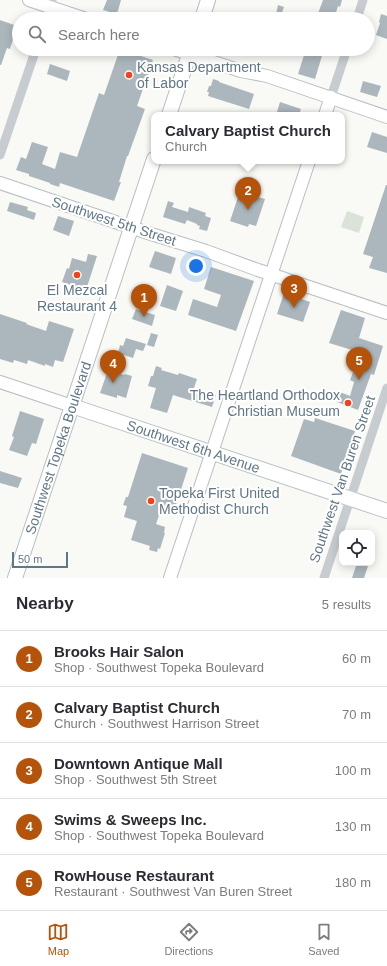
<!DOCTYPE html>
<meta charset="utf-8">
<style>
body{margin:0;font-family:Helvetica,sans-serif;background:#f7f7f7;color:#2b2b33}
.controls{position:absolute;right:12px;bottom:12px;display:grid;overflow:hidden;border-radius:8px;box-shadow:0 2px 10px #0003}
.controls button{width:36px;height:36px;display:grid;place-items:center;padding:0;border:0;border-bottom:1px solid #e1e1e2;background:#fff;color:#2b2b33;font:20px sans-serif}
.scale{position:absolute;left:12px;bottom:10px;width:56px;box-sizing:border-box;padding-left:4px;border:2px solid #617785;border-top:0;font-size:11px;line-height:14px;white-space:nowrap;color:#617785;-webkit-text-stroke:3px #fff;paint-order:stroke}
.you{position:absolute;left:196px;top:266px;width:14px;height:14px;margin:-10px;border:3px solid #fff;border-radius:50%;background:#1a73e8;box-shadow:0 0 0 6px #1a73e833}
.badge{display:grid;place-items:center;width:26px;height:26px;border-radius:50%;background:#b45309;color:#fff;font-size:13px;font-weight:700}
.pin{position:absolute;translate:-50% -33px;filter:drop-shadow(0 1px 2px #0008)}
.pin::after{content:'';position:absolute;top:21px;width:14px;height:12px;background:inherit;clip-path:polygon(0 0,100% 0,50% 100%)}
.popup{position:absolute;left:151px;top:112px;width:194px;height:52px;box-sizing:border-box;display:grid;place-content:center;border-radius:8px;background:#fff;filter:drop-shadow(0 1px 3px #0005);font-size:13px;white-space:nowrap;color:#7c7c81}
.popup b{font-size:15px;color:#2b2b33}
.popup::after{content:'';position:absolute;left:50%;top:100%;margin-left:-8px;border:8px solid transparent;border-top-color:#fff}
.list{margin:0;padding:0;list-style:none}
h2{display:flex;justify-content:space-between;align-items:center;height:52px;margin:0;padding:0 16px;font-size:17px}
h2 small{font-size:13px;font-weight:400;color:#7c7c81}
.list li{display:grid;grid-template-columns:26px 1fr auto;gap:12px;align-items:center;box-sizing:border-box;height:56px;padding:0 16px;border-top:1px solid #e1e1e2}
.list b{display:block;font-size:15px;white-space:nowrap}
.list p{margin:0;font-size:13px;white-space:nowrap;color:#7c7c81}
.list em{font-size:13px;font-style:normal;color:#7c7c81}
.icon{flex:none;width:22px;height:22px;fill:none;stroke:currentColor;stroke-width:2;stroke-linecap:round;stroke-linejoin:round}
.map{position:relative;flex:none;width:387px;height:578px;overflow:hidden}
.search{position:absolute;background:#fff;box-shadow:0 2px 10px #0003;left:12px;right:12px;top:12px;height:44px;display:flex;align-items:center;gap:10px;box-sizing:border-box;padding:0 14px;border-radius:22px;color:#7c7c81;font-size:15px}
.sheet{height:332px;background:#fff}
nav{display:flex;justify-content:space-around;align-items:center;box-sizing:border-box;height:56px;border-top:1px solid #e1e1e2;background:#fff;font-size:11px;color:#7c7c81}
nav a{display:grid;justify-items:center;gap:2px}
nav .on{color:#b45309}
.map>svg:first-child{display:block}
.green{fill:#dbe2d7}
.building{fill:#acb7bd}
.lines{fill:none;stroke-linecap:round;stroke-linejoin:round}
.secondary-casing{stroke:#b8bfc4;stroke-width:14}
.primary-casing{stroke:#b9bfc2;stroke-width:16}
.street{stroke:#c6cccf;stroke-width:9}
.secondary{stroke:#fff;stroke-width:12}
.primary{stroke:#fff;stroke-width:14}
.poi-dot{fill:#f5411a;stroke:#fff;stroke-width:1.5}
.labels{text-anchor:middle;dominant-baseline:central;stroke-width:4;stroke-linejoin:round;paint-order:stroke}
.poi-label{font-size:14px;fill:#617785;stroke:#fff;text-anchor:start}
.street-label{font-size:14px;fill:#617785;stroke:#fff}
</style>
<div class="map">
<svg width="387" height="578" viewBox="0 0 387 578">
<rect width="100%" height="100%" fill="#f9f9f6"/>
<polygon class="green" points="347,211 364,217 359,233 341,227"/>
<g class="building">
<polygon points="107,0 121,0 117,14 103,10"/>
<polygon points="323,0 342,0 340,7 338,6 334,19 316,19"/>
<polygon points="278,5 284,7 281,15 276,14"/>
<polygon points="381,14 387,16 387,39 376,35 380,23 379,22"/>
<polygon points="0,20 17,26 10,49 7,48 1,65 0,65"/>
<polygon points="120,49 153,60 137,106 145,109 128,156 127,156 119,182 121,182 114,201 60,183 59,187 50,184 50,183 29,176 29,174 16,170 21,157 26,159 32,142 48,147 42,164 55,169 60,152 77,157 99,93 104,95"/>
<polygon points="232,49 251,49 249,56 232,50"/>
<polygon points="306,49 324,49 315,79 298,74"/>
<polygon points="50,64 70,71 67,81 47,74"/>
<polygon points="213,79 219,81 219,82 254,94 249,109 208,96 209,92 207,92 209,86 211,86"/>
<polygon points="363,81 381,86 377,97 360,92"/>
<polygon points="280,102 301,109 299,115 276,115"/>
<polygon points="372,132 387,137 387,153 367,147"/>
<polygon points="386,185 387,185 387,273 369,268 373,257 363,254"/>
<polygon points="240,191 242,191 254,195 259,196 258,197 265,199 256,226 249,224 248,227 230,221"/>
<polygon points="168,201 174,203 172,207 188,212 189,207 206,213 205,216 211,218 207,231 199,229 200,226 197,225 197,224 187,220 185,224 163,217"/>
<polygon points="10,202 28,207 27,210 36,213 34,220 7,211"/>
<polygon points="58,216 74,221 69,236 53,230"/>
<polygon points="155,251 176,258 171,274 149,267"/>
<polygon points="88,254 97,256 86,290 62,282 67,268 69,269 72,258 86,262"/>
<polygon points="211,267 254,281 236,331 188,315 193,299 217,307 221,295 204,289"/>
<polygon points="167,285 183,291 176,311 160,306"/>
<polygon points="284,293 310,302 303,322 277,314"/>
<polygon points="136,309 155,315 152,326 132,319"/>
<polygon points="341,310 365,318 359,338 383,346 374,375 371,374 358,410 337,402 340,392 350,396 354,382 350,380 358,359 350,356 352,350 329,343"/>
<polygon points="0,314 27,323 26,324 46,331 49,321 74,329 63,362 55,360 53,367 45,364 45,366 28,360 27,364 14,360 13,363 0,359"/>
<polygon points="151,333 158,335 154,347 147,345"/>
<polygon points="126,338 146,344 143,351 136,349 133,358 118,353 120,345 123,346"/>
<polygon points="156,366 162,368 161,370 178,375 179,373 197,379 194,388 216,395 212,407 173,395 167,413 150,408 156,388 148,386 151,376 153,376"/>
<polygon points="108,370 124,375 125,374 132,376 126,398 117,395 117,398 100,393"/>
<polygon points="20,411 44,419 36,444 32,443 27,456 9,450 14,437 12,436"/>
<polygon points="315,418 355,431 341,474 291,456 304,419 314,422"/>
<polygon points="142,453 188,468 174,511 162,507 156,524 165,527 164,533 165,533 160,549 158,548 157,552 149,550 150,546 131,540 137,521 124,517 127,506 123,505 126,497 128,497"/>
<polygon points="0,471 22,478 18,488 0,483"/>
<polygon points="357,563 369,563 364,578 352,578"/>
</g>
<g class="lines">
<g class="secondary-casing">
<g id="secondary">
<polyline points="29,0 86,19"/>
<polyline points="174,49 241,71 267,76 387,117"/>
<polyline points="325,115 331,97"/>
<polyline points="0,183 151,234 206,251 258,270 387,313"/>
<polyline points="0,382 72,406"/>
<polyline points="170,578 309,161"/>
</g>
</g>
<g class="primary-casing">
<g id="primary">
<polyline points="202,19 208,0"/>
<polyline points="169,115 191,49"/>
<path id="s1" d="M72 406 387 511"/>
<path id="s2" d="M15 578 154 159"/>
</g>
</g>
<g class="street">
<polyline points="46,19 52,0"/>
<polyline points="357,19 363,0"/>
<polyline points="331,97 347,49"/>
<polyline points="0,155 36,49"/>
<polyline points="324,578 387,388"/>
</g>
<use href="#secondary" class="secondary"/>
<use href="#primary" class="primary"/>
</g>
<g class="poi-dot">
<circle cx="129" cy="75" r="4"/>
<circle cx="77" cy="275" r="4"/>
<circle cx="348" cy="403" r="4"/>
<circle cx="151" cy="501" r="4"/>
</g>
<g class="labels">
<g class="poi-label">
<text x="137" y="67">Kansas Department<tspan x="137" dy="16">of Labor</tspan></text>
<text x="77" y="290" text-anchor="middle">El Mezcal<tspan x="77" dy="16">Restaurant 4</tspan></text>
<text x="340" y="395" text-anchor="end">The Heartland Orthodox<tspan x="340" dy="16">Christian Museum</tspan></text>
<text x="159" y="493">Topeka First United<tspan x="159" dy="16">Methodist Church</tspan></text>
</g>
<g class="street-label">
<text transform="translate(114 221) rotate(18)">Southwest 5th Street</text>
<text stroke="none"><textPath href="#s1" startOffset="128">Southwest 6th Avenue</textPath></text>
<text stroke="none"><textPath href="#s2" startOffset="137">Southwest Topeka Boulevard</textPath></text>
<text transform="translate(342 479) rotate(-71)">Southwest Van Buren Street</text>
</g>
</g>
</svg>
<div class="controls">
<button><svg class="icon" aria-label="locate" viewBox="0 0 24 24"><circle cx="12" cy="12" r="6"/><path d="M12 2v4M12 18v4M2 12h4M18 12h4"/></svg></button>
</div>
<div class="scale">50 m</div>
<div class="you"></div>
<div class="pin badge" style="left:144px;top:317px">1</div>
<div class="pin badge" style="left:248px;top:210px">2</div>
<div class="popup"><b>Calvary Baptist Church</b>Church</div>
<div class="pin badge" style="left:294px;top:308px">3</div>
<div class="pin badge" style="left:113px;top:383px">4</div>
<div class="pin badge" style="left:359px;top:380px">5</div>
<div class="search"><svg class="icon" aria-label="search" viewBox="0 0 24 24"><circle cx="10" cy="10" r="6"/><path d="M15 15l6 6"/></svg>Search here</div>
</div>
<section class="sheet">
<h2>Nearby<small>5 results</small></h2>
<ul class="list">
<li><span class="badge">1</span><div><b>Brooks Hair Salon</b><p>Shop · Southwest Topeka Boulevard</p></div><em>60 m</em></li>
<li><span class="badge">2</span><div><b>Calvary Baptist Church</b><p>Church · Southwest Harrison Street</p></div><em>70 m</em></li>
<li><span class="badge">3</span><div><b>Downtown Antique Mall</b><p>Shop · Southwest 5th Street</p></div><em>100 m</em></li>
<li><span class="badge">4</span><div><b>Swims &amp; Sweeps Inc.</b><p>Shop · Southwest Topeka Boulevard</p></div><em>130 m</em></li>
<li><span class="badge">5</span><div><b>RowHouse Restaurant</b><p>Restaurant · Southwest Van Buren Street</p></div><em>180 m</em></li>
</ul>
</section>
<nav>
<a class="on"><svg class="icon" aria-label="map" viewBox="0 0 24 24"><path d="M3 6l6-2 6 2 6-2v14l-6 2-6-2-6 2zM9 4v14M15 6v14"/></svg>Map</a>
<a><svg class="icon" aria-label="directions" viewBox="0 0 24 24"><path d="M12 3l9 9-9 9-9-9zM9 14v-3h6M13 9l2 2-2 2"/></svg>Directions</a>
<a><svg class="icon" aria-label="saved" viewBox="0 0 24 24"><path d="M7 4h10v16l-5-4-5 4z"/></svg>Saved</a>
</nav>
